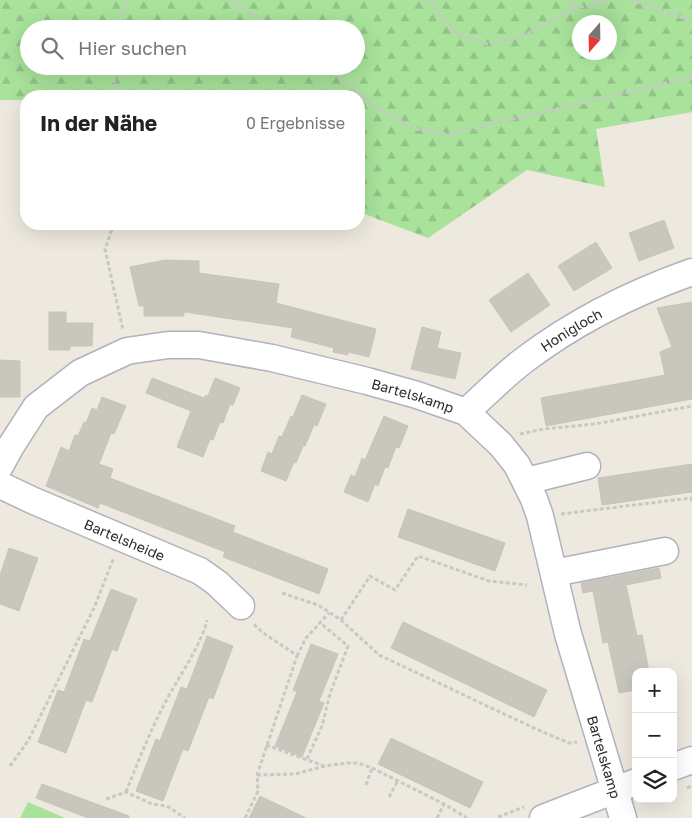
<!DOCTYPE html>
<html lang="de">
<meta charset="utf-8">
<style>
body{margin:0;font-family:"Golos Text",sans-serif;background:#f6f6f6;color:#222}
.controls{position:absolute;right:15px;bottom:15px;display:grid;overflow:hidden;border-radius:10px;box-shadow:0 5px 20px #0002}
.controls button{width:45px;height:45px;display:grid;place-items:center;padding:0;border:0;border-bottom:1px solid #e0e0e0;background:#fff;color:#222;font:25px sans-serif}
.compass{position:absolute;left:572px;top:15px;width:45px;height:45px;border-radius:50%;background:#fff;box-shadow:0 5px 20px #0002;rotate:200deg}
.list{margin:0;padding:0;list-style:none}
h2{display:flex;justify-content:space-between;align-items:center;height:65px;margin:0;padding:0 20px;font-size:21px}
h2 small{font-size:16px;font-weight:400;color:#767676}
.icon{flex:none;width:28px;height:28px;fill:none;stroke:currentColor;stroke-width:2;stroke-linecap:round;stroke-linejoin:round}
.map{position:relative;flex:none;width:692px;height:818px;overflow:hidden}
.search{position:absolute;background:#fff;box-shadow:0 5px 20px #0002;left:20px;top:20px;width:345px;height:55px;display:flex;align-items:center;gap:12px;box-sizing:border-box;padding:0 18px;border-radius:28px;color:#767676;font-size:19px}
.panel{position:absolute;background:#fff;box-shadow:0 5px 20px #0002;left:20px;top:90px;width:345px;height:140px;border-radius:20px}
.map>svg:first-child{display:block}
.grass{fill:#a8e29b}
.forest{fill:url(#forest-firs);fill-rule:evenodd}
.building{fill:#c8c6bd;stroke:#c8c5b7}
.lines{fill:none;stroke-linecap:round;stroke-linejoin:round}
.minor-casing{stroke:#b1b1bf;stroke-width:29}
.path{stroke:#c8c8c8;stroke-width:3;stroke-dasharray:4 2.5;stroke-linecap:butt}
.minor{stroke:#fff;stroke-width:26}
.labels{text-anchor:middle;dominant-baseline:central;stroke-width:4.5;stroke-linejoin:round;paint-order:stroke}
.street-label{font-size:14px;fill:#2b2b2b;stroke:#fff}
</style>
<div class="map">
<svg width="692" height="818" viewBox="0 0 692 818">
<defs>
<pattern id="forest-firs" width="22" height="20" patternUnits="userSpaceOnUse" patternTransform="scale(1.25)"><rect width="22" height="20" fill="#a8e29b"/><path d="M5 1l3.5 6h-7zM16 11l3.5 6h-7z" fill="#91c286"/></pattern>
</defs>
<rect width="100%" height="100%" fill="#ede9de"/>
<polygon class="grass" points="28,802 65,818 20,818"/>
<path class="forest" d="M0 0H692V112L596 129 605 187 527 170 428 238 359 212V96H26V100H0ZM580 22H610V52H580ZM29 29H356V66H29Z"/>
<g class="building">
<polygon points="664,220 674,248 639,261 629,233"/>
<polygon points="596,242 612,268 574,291 558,266"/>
<polygon points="165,260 199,261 199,273 279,284 276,303 376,329 369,357 348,352 348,355 333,352 334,348 291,337 293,328 184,312 184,316 144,316 144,306 139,306 130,267"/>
<polygon points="528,273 550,305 511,332 489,300"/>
<polygon points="692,302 692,399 546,426 541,398 665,375 660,352 672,347 657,308"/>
<polygon points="49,312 66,312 66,323 93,323 92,346 70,346 70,350 49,350"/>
<polygon points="422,327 441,332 437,348 461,353 455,379 411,369"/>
<polygon points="0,360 20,361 20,397 0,397"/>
<polygon points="152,378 204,398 206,395 208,396 215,378 240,388 233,405 230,404 223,423 220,422 213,440 210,439 203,457 177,447 191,411 146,393"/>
<polygon points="302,395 326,404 317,426 314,425 305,446 303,446 296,463 294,462 286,481 261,471 268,452 272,454 279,436 282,437 291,416 293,417"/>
<polygon points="102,397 126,406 114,434 111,433 99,464 113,469 110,478 235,526 233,532 328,569 319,594 223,557 225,552 100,503 98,508 46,486 61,447 69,451 75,435 78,436 84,422 86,423 92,408 97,410"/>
<polygon points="384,416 408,426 399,448 396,447 388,468 385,467 378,486 375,484 368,502 344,492 351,475 355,477 362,458 365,460"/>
<polygon points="692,464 692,492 602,505 598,478"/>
<polygon points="408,509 505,543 495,571 398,537"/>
<polygon points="9,548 38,558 19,611 0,604 0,575"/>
<polygon points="659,568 661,578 626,585 637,636 642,635 649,672 636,672 636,690 619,693 608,642 603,643 593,591 583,593 581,583"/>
<polygon points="111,589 137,599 117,651 112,649 92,702 86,700 66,753 38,742 58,690 64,692 84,639 90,641"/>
<polygon points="403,622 547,690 534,717 391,648"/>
<polygon points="207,636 233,646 213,699 209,697 188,751 183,749 163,801 136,791 156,739 160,741 181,687 187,689"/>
<polygon points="311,644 338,654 319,701 324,703 302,757 275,746 297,692 293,690"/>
<polygon points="391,738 483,782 470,808 378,764"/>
<polygon points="42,784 129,816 129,818 88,818 36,798"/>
<polygon points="260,796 306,818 249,818"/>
</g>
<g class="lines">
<g class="minor-casing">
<g id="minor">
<path id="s1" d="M466 412C485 395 503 376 523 361 574 322 632 293 692 272"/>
<path id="s2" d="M0 466 11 446 36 407 80 373 127 351 168 345H199L272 358 367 381 417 395 466 412 501 445 517 465 534 499 540 516 568 634 623 818"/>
<polyline points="526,481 587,466"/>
<path id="s3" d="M0 485 34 501 200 571 217 583 241 606"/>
<polyline points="554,573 665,551"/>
<polyline points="673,767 692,760"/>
<polyline points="543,818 636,782"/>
</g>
</g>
<g class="path">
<polyline points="231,0 276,29"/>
<polyline points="430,0 455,32 487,44 521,37 572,9 610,0"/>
<polyline points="630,0 692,21"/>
<polyline points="572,9 573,0"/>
<polyline points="119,29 123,9 127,0"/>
<polyline points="114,66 115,96"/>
<polyline points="326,66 372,104 414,129 449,134 692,77"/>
<polyline points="114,224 105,249 123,330"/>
<polyline points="520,434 544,429 595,424 692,406"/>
<polyline points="561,514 691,498 692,503"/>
<polyline points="282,593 318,605 341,620 379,655 536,729 569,743 577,742"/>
<polyline points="341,620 370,576 395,590 418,556 489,581 527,585"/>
<polyline points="297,656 306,638 329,613"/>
<polyline points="266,745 324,766"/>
<polyline points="307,759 322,726 330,694 348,646 319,622"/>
<polyline points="10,766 28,741 94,608 114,557"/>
<polyline points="257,775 295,774 325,766 347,763 358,763 372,768 444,804 467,818"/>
<polyline points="366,785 372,768"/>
<polyline points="687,788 692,786"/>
<path d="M126 792C138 762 150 731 166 701 178 678 202 644 207 620"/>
<polyline points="389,797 397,782"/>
<polyline points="106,799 126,792 152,804 167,806 185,818"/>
<polyline points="498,817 524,807"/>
<path d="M245 818 258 791 257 775 297 656C285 646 262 635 253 623"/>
<polyline points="437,818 444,804"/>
</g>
<use href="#minor" class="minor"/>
</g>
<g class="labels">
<g class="street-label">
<text stroke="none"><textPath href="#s1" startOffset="134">Honigloch</textPath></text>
<text stroke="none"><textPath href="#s2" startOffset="469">Bartelskamp</textPath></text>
<text stroke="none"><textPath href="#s3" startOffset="136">Bartelsheide</textPath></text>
<text stroke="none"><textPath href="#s2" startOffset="904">Bartelskamp</textPath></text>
</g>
</g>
</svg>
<div class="controls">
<button>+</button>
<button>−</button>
<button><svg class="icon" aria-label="layers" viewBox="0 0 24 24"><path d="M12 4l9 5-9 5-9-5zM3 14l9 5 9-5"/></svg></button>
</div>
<svg class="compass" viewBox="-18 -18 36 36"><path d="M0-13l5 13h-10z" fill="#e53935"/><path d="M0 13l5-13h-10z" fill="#767676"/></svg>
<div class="search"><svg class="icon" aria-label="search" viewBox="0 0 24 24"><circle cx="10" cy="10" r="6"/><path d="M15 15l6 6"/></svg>Hier suchen</div>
<section class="panel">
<h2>In der Nähe<small>0 Ergebnisse</small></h2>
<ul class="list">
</ul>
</section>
</div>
